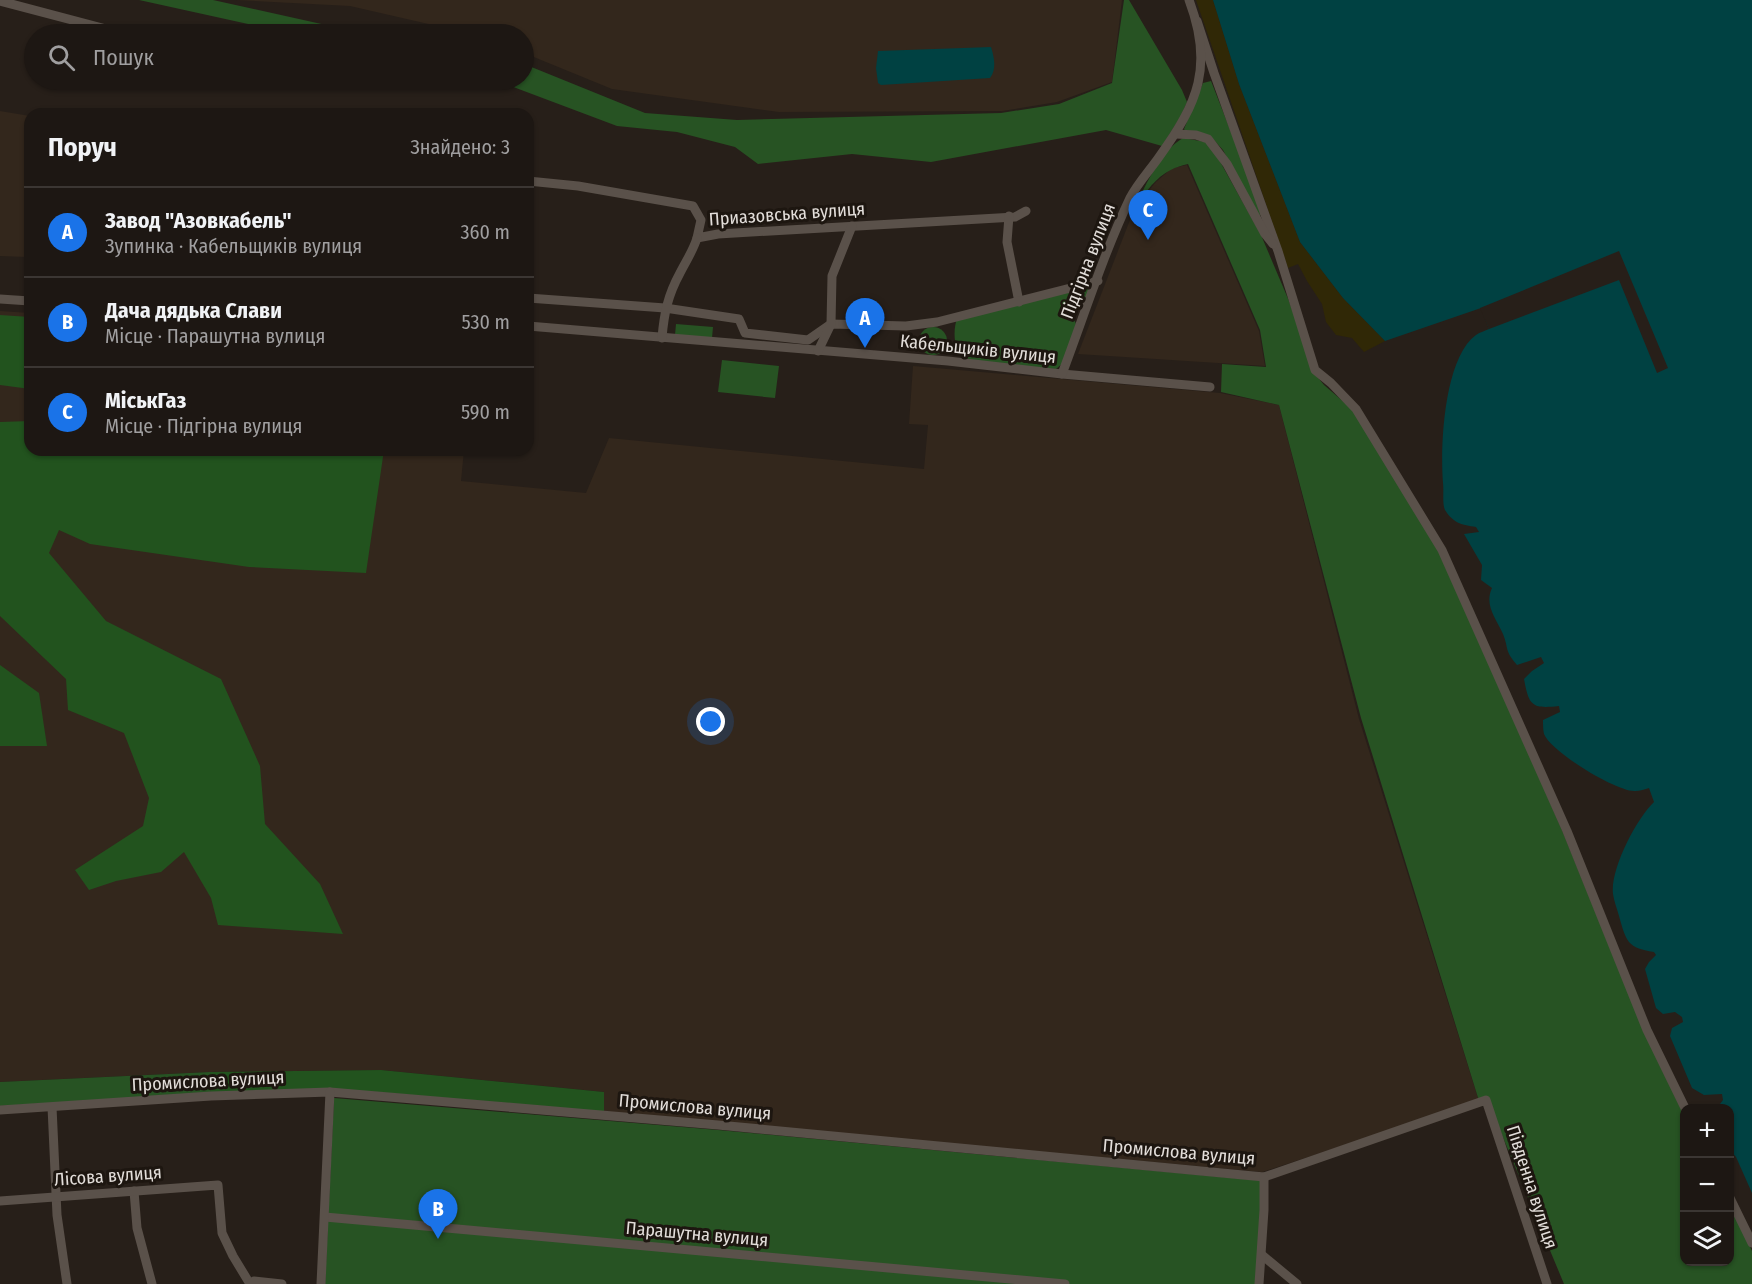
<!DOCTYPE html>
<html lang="uk">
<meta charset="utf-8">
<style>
body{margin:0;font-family:"Fira Sans Condensed",sans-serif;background:#2a2421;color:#f1f3f6}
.controls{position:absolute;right:18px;bottom:18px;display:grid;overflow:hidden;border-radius:12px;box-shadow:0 2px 4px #0004}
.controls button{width:54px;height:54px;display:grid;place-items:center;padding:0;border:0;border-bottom:2px solid #3b3633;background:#1d1713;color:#f1f3f6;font:30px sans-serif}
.you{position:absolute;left:711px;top:722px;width:21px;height:21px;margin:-15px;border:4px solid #fff;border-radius:50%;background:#1a73e8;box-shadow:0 0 0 9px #1a73e833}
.badge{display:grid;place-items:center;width:39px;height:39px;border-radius:50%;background:#1a73e8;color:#fff;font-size:20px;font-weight:700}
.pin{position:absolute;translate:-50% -50px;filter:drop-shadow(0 2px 3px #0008)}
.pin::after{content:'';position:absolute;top:32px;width:21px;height:18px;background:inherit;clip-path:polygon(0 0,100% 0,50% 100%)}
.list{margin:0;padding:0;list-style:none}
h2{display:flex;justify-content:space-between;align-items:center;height:78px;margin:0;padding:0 24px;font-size:26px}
h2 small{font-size:20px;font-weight:400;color:#a09fa0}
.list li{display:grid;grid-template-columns:39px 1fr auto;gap:18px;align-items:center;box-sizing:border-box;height:90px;padding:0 24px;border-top:2px solid #3b3633}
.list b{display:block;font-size:22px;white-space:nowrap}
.list p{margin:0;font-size:20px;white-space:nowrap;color:#a09fa0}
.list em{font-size:20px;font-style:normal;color:#a09fa0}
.icon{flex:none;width:33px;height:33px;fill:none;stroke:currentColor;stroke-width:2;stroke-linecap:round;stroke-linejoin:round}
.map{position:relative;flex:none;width:1752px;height:1284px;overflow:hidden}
.search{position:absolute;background:#1d1713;box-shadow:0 2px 4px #0004;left:24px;top:24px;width:510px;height:66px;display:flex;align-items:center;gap:15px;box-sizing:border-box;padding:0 21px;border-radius:33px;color:#a09fa0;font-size:22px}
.panel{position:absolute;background:#1d1713;box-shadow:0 2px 4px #0004;left:24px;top:108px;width:510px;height:348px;border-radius:18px}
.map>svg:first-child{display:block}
.built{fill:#33271c}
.green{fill:#275323}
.forest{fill:#22531e}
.sand{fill:#302806}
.water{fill:#004142}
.pier{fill:#271f19}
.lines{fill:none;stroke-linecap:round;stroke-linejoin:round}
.minor{stroke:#5a514a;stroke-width:9}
.labels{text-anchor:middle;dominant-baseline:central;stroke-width:6;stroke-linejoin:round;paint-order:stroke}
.street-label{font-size:18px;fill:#e3deda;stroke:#1d1610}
</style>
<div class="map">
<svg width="1752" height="1284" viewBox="0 0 1752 1284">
<rect width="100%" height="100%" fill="#271f19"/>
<g class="built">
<polygon points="236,0 1122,0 1112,82 1057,102 1002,111 779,112 612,89 524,53 524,34 472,34 350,6"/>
<polygon points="0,111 30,116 30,243 27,257 0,256"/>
<polygon points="1187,165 1259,331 1265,366 1078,354 1135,207 1156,182 1172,168"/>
<polygon points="0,311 30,313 30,450 464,450 461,481 586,493 609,438 924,469 928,425 909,424 913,366 1220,393 1279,405 1359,719 1479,1101 1262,1172 604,1112 604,1092 381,1070 210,1072 0,1082"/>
</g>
<g class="green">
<polygon points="139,0 213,0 344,29 374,27 408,34 294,34"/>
<polygon points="1124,0 1129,0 1182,90 1187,102 1181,116 1162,146 1106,130 931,162 852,154 758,164 735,147 677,132 617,126 495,80 524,80 524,64 645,113 737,120 1001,113 1059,104 1112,83"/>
<polygon points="1211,81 1242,160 1261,215 1258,216 1223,150 1214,140 1186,132 1184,129 1203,83"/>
<path d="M1183 138 1206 142 1213 149 1261 235 1289 301 1315 374 1324 385 1353 410 1440 551 1562 830 1644 1032 1684 1115V1262H1730V1205L1752 1251V1284H1564L1487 1099 1479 1101 1361 718 1279 405 1221 392 1222 364 1266 367 1260 330 1188 164C1160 170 1152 185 1135 206 1147 184 1160 151 1183 138Z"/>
<path d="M1090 287 1085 300 1081 301 1074 319 1076 324 1063 363 1056 369C1035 367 980 366 964 357 953 351 953 329 957 319Z"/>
<polygon points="676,324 713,327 712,338 675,335"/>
<circle cx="933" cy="341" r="14"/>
<polygon points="722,360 779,366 775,398 718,392"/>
<polygon points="210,1072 211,1093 0,1106 0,1082"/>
<polygon points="334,1098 718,1130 1265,1181 1259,1284 325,1284"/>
</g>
<g class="forest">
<polygon points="0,315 30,317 30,389 0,385"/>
<polygon points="30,421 30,450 384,450 366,573 249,567 90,544 59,530 49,553 106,621 221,679 260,766 265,824 320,884 343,934 218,925 211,898 184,852 161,872 116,881 89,890 75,870 143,826 149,798 124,733 68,710 66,679 0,616 0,422"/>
<polygon points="0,665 39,693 47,746 0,746"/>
<polygon points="381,1070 604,1092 604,1112 365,1091 211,1093 210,1072"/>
</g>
<polygon class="sand" points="1196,0 1213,0 1239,84 1300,242 1343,298 1385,341 1364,352 1352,338 1336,335 1326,322 1322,304 1307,281 1298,264 1288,268"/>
<g class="water">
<path d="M1213 0H1752V1193L1736 1157 1730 1150V1108H1710L1720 1104 1723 1100 1722 1094 1704 1095 1692 1088 1670 1036 1672 1028 1683 1022 1682 1017 1675 1012 1663 1014 1656 1008 1645 969 1649 962 1656 955 1654 952C1627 948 1626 941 1619 916 1617 909 1614 901 1613 894 1610 869 1637 818 1654 802L1649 788C1645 789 1640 791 1635 791 1617 792 1551 752 1544 734 1543 730 1543 724 1543 720L1560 712 1559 706C1532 709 1529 706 1524 679L1532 671 1544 663 1541 657 1517 665C1504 650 1509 649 1503 634 1496 618 1484 605 1492 588L1481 580 1482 565 1464 534 1479 532 1476 527C1462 525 1453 523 1445 510 1442 504 1444 491 1443 483 1440 446 1444 358 1476 335 1480 332 1485 331 1489 329L1481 308 1385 341 1343 298 1300 242 1239 84Z"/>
<path d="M991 47C994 57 997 69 990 78L881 85 878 83 876 68 878 51Z"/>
</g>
<polygon class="pier" points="1619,251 1668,368 1657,373 1619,280 1489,329 1480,308"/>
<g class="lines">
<g class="minor">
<polyline points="0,1 125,34"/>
<polyline points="1197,21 1214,73 1278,251 1315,370 1331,383 1356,409 1442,550 1567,831 1647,1030 1685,1108"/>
<polyline points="1176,134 1196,135 1208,139 1227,164 1265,234 1273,244"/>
<polyline points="528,181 578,186 693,206 701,220 697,238 718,234 1015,217 1026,211"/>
<polyline points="1009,216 1007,242 1019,302"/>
<polyline points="528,298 665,308 739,319 745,333 808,340 831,324 906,326 937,322 1098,281"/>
<polyline points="0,299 30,301"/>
<polyline points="528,326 948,361 1062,374 1210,387"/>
<path d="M662 338C664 313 668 295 680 273 686 261 693 251 697 238"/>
<polyline points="818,351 831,324 832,276 852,226"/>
<path d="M1062 374C1084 316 1103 255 1130 198 1137 184 1150 170 1159 157 1198 103 1214 66 1189 0"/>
<polyline points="52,1107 57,1215 67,1284"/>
<polyline points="0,1110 211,1096 330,1092 718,1125 1264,1177 1486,1100 1547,1284"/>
<polyline points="134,1191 137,1228 152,1284"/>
<polyline points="1730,1198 1752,1243"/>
<polyline points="0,1201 218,1185 222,1233 233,1256 250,1284"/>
<polyline points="325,1217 1065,1284"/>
<polyline points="1262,1255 1297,1284"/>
<polyline points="251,1284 254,1281 282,1284"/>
<polyline points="321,1284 330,1092"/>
<polyline points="1259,1284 1264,1210 1264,1177"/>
</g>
</g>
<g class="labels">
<g class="street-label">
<text transform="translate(787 214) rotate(-4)">Приазовська вулиця</text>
<text transform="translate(1088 261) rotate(-69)">Підгірна вулиця</text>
<text transform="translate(978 349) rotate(6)">Кабельщиків вулиця</text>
<text transform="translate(208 1081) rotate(-3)">Промислова вулиця</text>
<text transform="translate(695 1107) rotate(5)">Промислова вулиця</text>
<text transform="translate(1179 1152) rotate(5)">Промислова вулиця</text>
<text transform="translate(108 1176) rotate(-4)">Лісова вулиця</text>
<text transform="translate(1532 1187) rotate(72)">Південна вулиця</text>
<text transform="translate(697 1234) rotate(5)">Парашутна вулиця</text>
</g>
</g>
</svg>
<div class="controls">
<button>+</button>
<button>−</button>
<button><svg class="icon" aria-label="layers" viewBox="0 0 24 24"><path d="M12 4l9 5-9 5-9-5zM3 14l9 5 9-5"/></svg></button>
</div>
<div class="you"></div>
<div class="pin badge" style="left:865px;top:348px">A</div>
<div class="pin badge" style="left:438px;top:1239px">B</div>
<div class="pin badge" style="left:1148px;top:240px">C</div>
<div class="search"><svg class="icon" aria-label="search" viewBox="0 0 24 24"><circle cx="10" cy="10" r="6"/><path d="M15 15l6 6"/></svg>Пошук</div>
<section class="panel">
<h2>Поруч<small>Знайдено: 3</small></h2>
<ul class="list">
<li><span class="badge">A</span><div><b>Завод &quot;Азовкабель&quot;</b><p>Зупинка · Кабельщиків вулиця</p></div><em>360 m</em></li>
<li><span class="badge">B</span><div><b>Дача дядька Слави</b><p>Місце · Парашутна вулиця</p></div><em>530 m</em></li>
<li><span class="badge">C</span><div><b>МіськГаз</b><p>Місце · Підгірна вулиця</p></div><em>590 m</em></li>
</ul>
</section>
</div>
